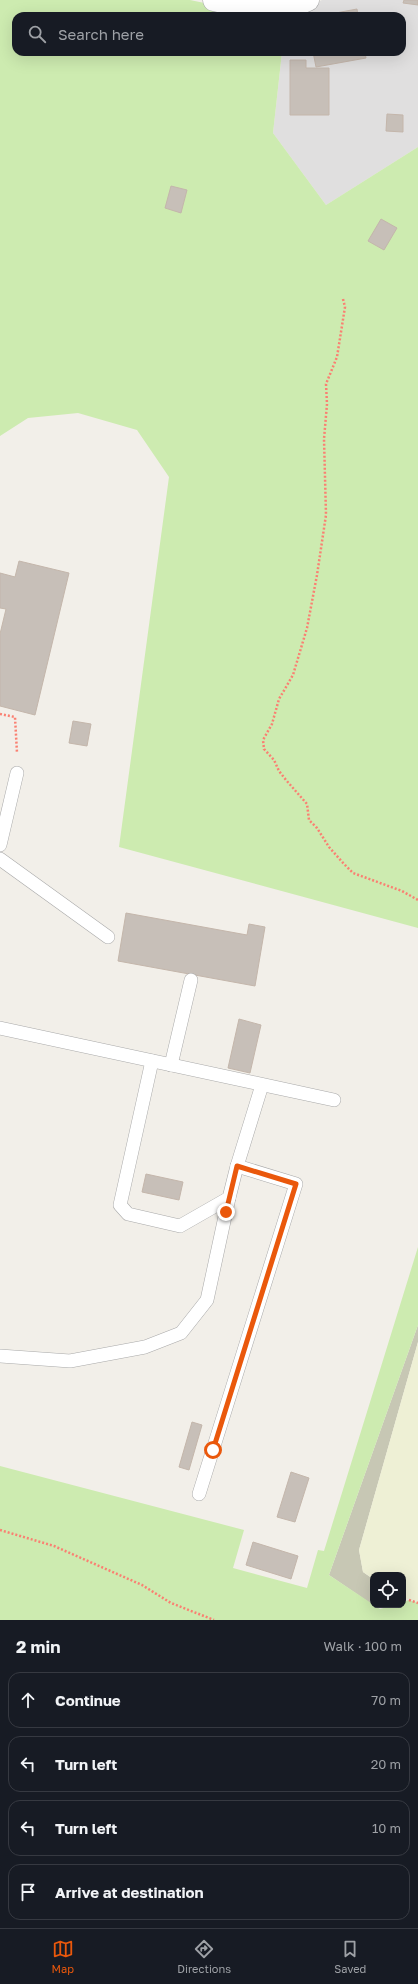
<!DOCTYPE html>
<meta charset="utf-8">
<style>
body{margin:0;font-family:"Golos Text",sans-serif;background:#20242c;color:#f1f3f6}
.controls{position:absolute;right:12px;bottom:12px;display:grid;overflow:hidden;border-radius:8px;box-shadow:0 4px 16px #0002}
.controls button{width:36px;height:36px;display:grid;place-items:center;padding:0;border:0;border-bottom:1px solid #363941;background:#171b24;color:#f1f3f6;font:20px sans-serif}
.stop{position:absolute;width:12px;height:12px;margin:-9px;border:3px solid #ea580c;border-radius:50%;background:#fff}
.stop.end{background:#ea580c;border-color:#fff;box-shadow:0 1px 4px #0008}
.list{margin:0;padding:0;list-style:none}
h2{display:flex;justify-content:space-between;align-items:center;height:52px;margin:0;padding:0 16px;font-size:17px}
h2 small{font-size:13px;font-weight:400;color:#9ea1a6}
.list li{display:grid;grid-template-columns:26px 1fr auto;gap:12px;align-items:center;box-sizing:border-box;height:56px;margin:0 8px 8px;padding:0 8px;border:1px solid #363941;border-radius:12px}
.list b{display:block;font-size:15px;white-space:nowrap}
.list em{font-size:13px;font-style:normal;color:#9ea1a6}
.icon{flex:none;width:22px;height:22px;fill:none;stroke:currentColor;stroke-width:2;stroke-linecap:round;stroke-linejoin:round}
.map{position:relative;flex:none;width:418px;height:1620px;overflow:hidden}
.search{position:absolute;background:#171b24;box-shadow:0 4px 16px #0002;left:12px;right:12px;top:12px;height:44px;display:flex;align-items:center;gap:10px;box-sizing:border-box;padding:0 14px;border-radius:12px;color:#9ea1a6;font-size:15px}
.sheet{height:308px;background:#171b24}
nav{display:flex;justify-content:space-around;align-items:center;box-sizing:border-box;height:56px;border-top:1px solid #363941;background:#171b24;font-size:11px;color:#9ea1a6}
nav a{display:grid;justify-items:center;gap:2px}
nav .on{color:#ea580c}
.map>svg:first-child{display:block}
.residential{fill:#e0dfdf}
.construction{fill:#c7c7b4}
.farmland{fill:#eef0d5}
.grass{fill:#cdebb0}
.building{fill:#c7bfb8;stroke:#c4b6ab}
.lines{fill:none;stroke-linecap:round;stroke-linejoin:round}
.service-casing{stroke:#a9a9a9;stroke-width:14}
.minor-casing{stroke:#a9a9a9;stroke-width:23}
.path{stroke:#fa8072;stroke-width:2.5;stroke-dasharray:2 2;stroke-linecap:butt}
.service{stroke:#fff;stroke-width:13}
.minor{stroke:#fff;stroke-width:22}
.route{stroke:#ea580c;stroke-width:5}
</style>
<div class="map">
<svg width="418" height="1620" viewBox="0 0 418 1620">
<rect width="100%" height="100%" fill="#f2efe9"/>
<polygon class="residential" points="322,0 418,0 418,147 326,205 273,133 282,52 402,52 402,16 293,16"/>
<polygon class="construction" points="418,1325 418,1342 359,1550 363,1572 373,1579 373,1605 329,1575"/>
<polygon class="farmland" points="418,1342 418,1603 403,1597 403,1575 373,1575 373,1579 363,1572 359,1550"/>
<g class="grass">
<polygon points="0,0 190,0 267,16 16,16 16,52 282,52 273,133 326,205 418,147 418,928 119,847 169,477 137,430 78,413 28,418 0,436"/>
<polygon points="418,1247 418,1325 329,1575 380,1609 394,1605 403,1605 403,1602 409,1600 418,1603 418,1620 0,1620 0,1466 244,1530 233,1568 307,1588 318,1550 324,1551"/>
</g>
<g class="building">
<polygon points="404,0 418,0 418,5 403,3"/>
<polygon points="357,9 358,16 320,16"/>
<polygon points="313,52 365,52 366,58 316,67"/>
<polygon points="290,60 306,60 306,68 329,68 329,115 290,115"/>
<polygon points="387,114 403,115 403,132 386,131"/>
<polygon points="171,186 187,190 181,213 165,208"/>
<polygon points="381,219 397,228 384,250 368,241"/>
<polygon points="19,561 69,573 35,715 0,706 0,634 6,609 0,608 0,573 15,577"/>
<polygon points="73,721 91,724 87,746 69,743"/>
<polygon points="126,913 247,935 249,924 265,927 255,986 118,961"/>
<polygon points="239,1019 261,1025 250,1073 228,1068"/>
<polygon points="146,1174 183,1182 179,1200 142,1192"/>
<polygon points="192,1422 202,1425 189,1470 179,1467"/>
<polygon points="291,1472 309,1478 295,1522 277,1517"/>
<polygon points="253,1542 298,1556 291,1579 246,1565"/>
</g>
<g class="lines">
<g class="service-casing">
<g id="service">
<polyline points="0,845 17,773"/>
<polyline points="0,859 108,937"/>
<polyline points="0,1028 334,1100"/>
<polyline points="152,1061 120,1205 128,1214 180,1226 229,1198 237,1166 262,1085"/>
<polyline points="171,1065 191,980"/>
<polyline points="0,1356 70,1361 145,1347 181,1333 207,1300 229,1198"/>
<polyline points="199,1494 296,1184 237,1166"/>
</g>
</g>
<g class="minor-casing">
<polyline id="minor" points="214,0 254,9 287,9 308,0"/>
</g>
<g class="path">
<polyline points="343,299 345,307 337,357 326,384 327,404 324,439 326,515 317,575 307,628 293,675 279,699 272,724 263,740 264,749 274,760 279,771 286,780 307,804 309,820 317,828 329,847 344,864 353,873 402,891 418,900"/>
<polyline points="0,714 15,717 17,753"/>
<polyline points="0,1530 54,1546 142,1585 171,1603 214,1620"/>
<polyline points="409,1600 418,1603"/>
</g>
<use href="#service" class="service"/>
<use href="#minor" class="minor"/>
</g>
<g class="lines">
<polyline class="route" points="213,1450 296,1184 237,1166 226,1212"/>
</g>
</svg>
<div class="controls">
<button><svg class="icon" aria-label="locate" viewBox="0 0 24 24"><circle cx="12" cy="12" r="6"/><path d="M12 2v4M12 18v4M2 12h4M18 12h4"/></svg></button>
</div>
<div class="stop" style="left:213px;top:1450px"></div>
<div class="stop end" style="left:226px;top:1212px"></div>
<div class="search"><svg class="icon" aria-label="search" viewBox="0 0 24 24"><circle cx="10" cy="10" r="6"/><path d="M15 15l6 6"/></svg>Search here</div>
</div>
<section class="sheet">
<h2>2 min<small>Walk · 100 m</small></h2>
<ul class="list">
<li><svg class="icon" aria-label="ahead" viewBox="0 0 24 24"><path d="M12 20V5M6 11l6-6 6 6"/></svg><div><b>Continue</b></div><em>70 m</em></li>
<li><svg class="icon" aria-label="left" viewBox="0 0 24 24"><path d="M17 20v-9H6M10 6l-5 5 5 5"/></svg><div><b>Turn left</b></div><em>20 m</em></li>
<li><svg class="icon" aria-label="left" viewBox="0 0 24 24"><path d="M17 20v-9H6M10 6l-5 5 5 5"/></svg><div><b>Turn left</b></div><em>10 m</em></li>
<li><svg class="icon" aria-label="arrive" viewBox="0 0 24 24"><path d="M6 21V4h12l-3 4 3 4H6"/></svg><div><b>Arrive at destination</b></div></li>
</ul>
</section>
<nav>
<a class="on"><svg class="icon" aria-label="map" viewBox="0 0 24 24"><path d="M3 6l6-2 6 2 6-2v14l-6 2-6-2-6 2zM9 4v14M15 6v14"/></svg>Map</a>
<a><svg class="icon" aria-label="directions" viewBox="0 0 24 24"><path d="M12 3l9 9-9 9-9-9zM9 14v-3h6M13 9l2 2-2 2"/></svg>Directions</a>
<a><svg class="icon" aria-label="saved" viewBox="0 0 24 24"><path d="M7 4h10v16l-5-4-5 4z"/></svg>Saved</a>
</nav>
